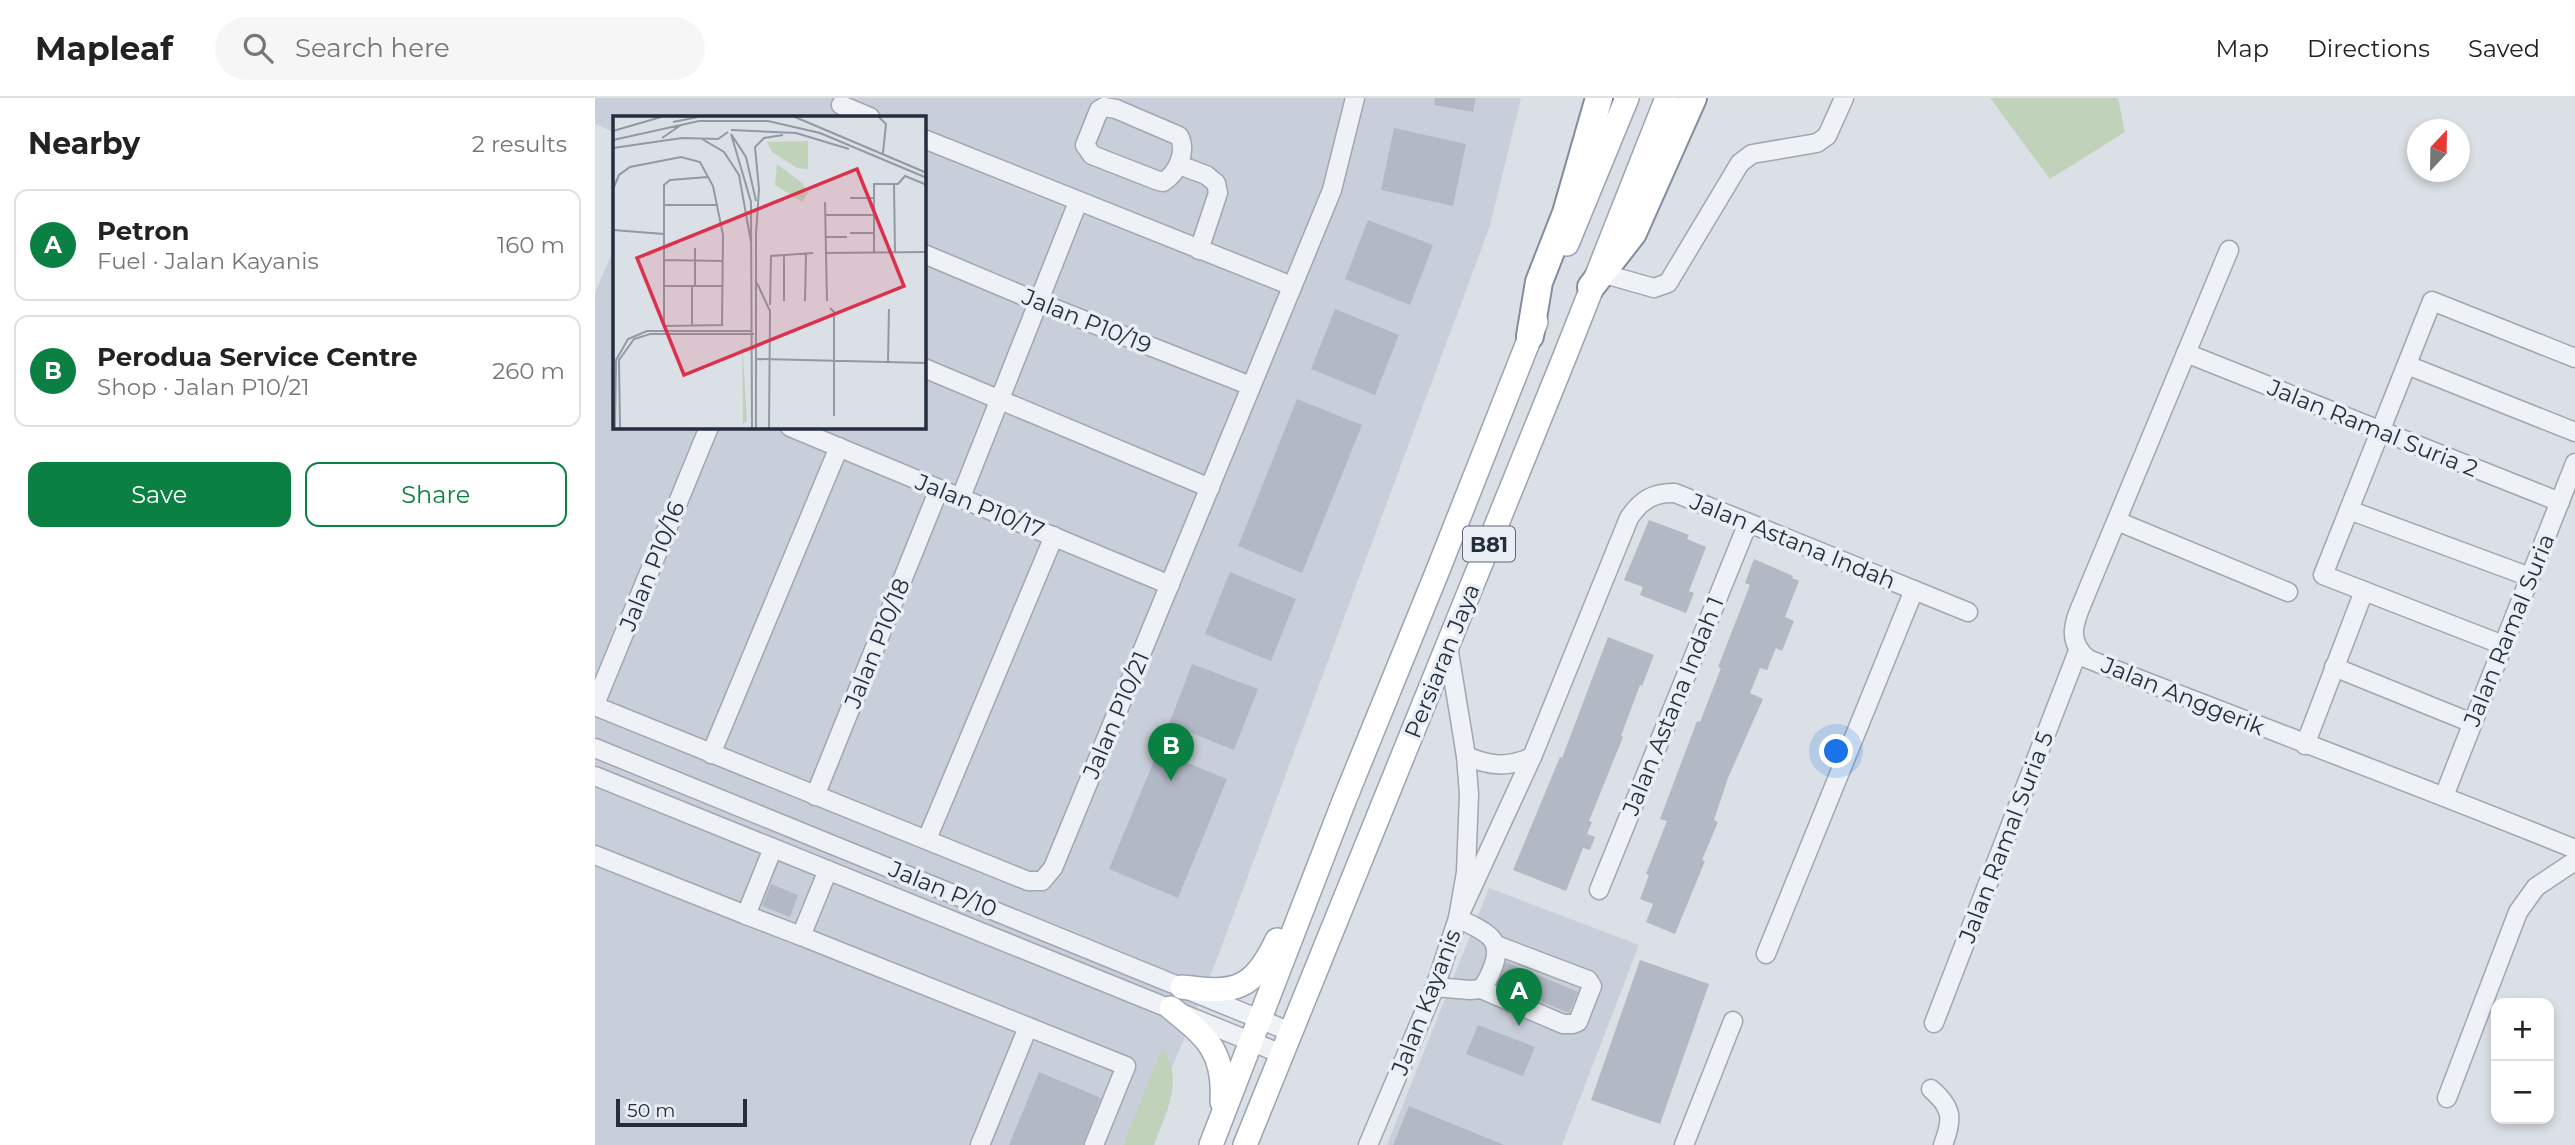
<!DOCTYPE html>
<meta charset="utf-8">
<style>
body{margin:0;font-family:Montserrat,sans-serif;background:#f6f6f6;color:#222}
.controls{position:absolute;right:21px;bottom:21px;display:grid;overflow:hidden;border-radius:14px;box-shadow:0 4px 10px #0003}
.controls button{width:63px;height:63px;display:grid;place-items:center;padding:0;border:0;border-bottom:2px solid #e0e0e0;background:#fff;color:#222;font:35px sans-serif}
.compass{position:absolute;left:1812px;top:21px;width:63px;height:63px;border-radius:50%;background:#fff;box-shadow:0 4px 10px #0003;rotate:22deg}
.scale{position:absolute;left:21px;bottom:18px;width:131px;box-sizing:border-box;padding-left:7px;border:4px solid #242e3f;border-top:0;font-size:19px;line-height:24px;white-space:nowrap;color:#242e3f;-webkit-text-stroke:5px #eaeff5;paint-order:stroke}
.you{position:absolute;left:1242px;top:654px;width:24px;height:24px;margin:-18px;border:5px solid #fff;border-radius:50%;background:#1a73e8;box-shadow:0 0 0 10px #1a73e833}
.badge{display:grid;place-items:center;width:46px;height:46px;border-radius:50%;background:#0b8043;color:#fff;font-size:23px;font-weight:700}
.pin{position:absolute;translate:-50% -58px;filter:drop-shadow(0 2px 4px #0008)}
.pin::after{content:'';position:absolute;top:37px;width:24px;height:21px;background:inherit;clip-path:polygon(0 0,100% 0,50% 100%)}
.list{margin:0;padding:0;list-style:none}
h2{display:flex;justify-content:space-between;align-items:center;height:91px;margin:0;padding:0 28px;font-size:30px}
h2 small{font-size:23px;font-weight:400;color:#767676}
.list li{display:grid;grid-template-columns:46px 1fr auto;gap:21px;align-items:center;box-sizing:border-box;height:112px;margin:0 14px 14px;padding:0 14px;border:2px solid #e0e0e0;border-radius:14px}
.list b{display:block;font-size:26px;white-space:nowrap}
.list p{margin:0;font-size:23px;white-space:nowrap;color:#767676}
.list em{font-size:23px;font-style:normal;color:#767676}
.actions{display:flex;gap:14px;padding:21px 28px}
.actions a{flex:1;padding:16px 0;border:2px solid #0b8043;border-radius:14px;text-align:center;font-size:24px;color:#0b8043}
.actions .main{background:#0b8043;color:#fff}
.icon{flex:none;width:38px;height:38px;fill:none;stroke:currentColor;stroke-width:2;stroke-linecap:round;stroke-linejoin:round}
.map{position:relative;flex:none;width:1980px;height:1047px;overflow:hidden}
header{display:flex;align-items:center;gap:42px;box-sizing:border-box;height:98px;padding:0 35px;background:#fff;border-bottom:2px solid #e0e0e0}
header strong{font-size:33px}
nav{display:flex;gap:38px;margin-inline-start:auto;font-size:24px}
.search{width:490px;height:63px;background:#f6f6f6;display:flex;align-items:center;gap:18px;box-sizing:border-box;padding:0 24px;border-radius:38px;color:#767676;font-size:26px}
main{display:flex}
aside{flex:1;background:#fff}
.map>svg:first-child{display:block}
.built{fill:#c9cfda}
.green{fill:#c1d2bb}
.building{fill:#b2b9c5}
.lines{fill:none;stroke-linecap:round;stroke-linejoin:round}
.minor-casing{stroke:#a0a7b1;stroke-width:21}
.major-casing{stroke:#99a4b4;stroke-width:26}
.highway-casing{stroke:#818d9f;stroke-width:30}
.minor{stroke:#eef1f5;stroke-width:18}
.major{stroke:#fff;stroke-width:23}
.highway{stroke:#fff;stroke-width:26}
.labels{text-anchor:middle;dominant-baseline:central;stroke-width:7;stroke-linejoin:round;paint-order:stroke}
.shield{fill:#eaeff5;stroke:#5f6876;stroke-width:2}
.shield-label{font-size:21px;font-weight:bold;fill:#242e3f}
.street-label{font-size:23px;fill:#242e3f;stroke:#eaeff5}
.inset-road{fill:none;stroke:#9299a4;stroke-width:2}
.view{fill:#dc314d;fill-opacity:0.15;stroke:#dc314d;stroke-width:3.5}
.inset-edge{fill:none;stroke:#242e3f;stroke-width:3.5}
</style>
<header>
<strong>Mapleaf</strong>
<div class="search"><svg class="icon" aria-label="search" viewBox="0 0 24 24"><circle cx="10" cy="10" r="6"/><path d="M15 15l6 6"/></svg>Search here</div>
<nav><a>Map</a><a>Directions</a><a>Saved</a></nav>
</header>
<main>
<aside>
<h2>Nearby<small>2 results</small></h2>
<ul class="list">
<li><span class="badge">A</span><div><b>Petron</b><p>Fuel · Jalan Kayanis</p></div><em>160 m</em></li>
<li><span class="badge">B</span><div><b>Perodua Service Centre</b><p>Shop · Jalan P10/21</p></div><em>260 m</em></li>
</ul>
<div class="actions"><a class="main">Save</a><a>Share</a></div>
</aside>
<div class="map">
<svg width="1980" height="1047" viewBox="0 0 1980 1047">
<rect width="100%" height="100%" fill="#dbe0e7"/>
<g class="built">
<polygon points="0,0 926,0 895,128 622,861 545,1047 0,1047 0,195 19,150 19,329 329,329 329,19 19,19 19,34 0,26"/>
<polygon points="894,790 1044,847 967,1047 792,1047"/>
</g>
<g class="green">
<polygon points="1395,0 1523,0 1530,34 1455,81"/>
<path d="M567 950C590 981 571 1015 559 1047H528Z"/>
</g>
<g class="building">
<polygon points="840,0 881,0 878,14 839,7"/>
<polygon points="799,30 871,46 858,108 786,92"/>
<polygon points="773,122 838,147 815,207 750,181"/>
<polygon points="740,211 804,237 780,297 716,271"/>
<polygon points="702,301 767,327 707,475 643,448"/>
<polygon points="1054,422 1094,437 1092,441 1111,449 1094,493 1099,495 1091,515 1045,497 1048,489 1029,482"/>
<polygon points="1159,461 1198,478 1197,480 1204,483 1190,519 1199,523 1187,553 1181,550 1172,572 1165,570 1155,595 1168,601 1133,680 1119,722 1123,724 1107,762 1110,763 1080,836 1051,824 1058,806 1045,801 1054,777 1051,776 1072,723 1065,721 1102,623 1105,624 1126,570 1123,569 1155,487 1150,485"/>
<polygon points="635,474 701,501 676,563 610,536"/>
<polygon points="1013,539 1059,557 1047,588 1045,587 1026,638 1028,639 994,723 997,724 992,736 1000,739 995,752 988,750 971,793 918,772 965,659 967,660"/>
<polygon points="597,566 663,591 639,652 574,626"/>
<polygon points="563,653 632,681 583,800 514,771"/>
<polygon points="176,786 203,797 195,819 167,808"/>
<polygon points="1045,862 1114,886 1065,1026 996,1002"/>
<polygon points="911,864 983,894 974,915 903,886"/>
<polygon points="883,927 940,949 928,978 871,956"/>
<polygon points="444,974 506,1000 488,1047 414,1047"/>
<polygon points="814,1008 909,1047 798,1047"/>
</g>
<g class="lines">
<g class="minor-casing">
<g id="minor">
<polyline points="246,7 275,19"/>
<path d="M509 9 521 11 584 38C592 53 583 75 568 84L561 82 497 57 490 47 504 12Z"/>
<polyline points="329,41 697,188"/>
<polyline points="584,67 611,77 621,85 623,95 604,152"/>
<path d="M1634 152 1493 491C1483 517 1467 540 1493 561 1655 625 1818 685 1980 751"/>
<polyline points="329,156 443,204 656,288"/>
<polyline points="1006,175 1059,190 1073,185 1145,65 1157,56 1222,45 1232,38 1249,0"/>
<polyline points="1591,255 1965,404"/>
<polyline points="1812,267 1980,334"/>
<polyline points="329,270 615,390"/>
<polyline points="195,329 575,487"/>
<polyline points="366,399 483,104"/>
<polyline points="1754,412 1935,479"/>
<polyline points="1522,423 1693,494"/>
<polyline points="1908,547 1728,477 1837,203 1980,260"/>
<polyline points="1739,569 1877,625"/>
<polyline points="0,606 114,329"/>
<polyline points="0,608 433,783 447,783 458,770 737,92 760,0"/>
<polyline points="1710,647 1769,493"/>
<polyline points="0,650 696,934"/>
<polyline points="116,656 244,349"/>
<path d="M871 658C895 668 912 670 937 659"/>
<polyline points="0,678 687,956"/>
<polyline points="220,698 344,391"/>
<polyline points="1849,698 1980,365"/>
<polyline points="332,741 459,438"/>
<polyline points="0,757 151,817 178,750"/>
<polyline points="233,772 206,838 531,968 499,1047"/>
<polyline points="1004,792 1153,425"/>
<polyline points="151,817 206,838"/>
<path d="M863 820 937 659 1034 420C1046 402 1059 394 1080 395L1373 514"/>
<path d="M863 820C884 832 909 837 899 866 896 875 892 884 886 891"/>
<polyline points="1171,856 1319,492"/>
<polyline points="840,889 875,892 886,891 968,926 978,926 983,924 997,888 993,882 901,847"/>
<polyline points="1339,925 1483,553"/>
<path d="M1336 991C1358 1010 1358 1021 1348 1047"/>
<polyline points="1852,1000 1923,814 1941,789 1980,763"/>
<polyline points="385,1047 433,929"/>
<polyline points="773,1047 840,889 863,820 871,774 874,696 871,658 853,548"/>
<polyline points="1089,1047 1138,923"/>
</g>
</g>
<g class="major-casing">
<g id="major">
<polyline points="972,146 1032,0"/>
<path d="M587 889C641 896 658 892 682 842"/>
<path d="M576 910C613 940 630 954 627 1004"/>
<polyline points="616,1047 749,703 841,477 941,224"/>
<polyline points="650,1047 970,258 1072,0"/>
</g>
</g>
<g class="highway-casing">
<g id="highway">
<polyline points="996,189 1038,135 1098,0"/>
<polyline points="935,238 944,184 971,115 1004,0"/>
</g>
</g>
<use href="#minor" class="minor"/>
<use href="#major" class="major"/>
<use href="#highway" class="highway"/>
</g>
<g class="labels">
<rect class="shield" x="868" y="428.5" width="52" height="35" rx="5"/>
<g class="shield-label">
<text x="894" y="446">B81</text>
</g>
<g class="street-label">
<text transform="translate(492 223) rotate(22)">Jalan P10/19</text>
<text transform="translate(1778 330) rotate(22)">Jalan Ramal Suria 2</text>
<text transform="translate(385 408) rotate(22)">Jalan P10/17</text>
<text transform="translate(1198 443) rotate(22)">Jalan Astana Indah</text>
<text transform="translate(57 468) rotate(-68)">Jalan P10/16</text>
<text transform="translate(1914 532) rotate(-68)">Jalan Ramal Suria</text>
<text transform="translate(282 545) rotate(-68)">Jalan P10/18</text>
<text transform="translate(847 563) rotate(-68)">Persiaran Jaya</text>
<text transform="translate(1588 598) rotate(22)">Jalan Anggerik</text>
<text transform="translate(1078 608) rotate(-68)">Jalan Astana Indah 1</text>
<text transform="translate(521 617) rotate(-67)">Jalan P10/21</text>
<text transform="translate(1411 739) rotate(-69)">Jalan Ramal Suria 5</text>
<text transform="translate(348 791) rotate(22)">Jalan P/10</text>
<text transform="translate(831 904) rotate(-69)">Jalan Kayanis</text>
</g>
</g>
<g transform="translate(18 18)">
<rect width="313" height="313" fill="#dbe0e7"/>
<path d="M195 25V53L184 52 159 36 154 26ZM164 48 189 67 195 77 189 86 162 69ZM129 222 134 305 130 308V305Z" fill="#c1d2bb"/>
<path class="inset-road" d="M182 1 314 57M266 1 273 8 270 37M60 6 85 1M118 14 183 17 236 33M0 15 48 1M118 18 133 41 143 85M118 18 138 86 139 312M49 22 68 9M89 23 111 36 126 59 138 126M0 24 86 5H155L207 17 314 62M0 32 69 22 105 23 115 16M281 68 282 136M0 73 6 59 17 51 68 41 87 46 100 70 110 119 109 209 51 210M237 82H260M212 86 213 137 314 136M51 89H105M212 99H260M0 114 51 118M143 116V312M237 117H260M143 118 146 73 142 31 151 22 170 19M212 121H234M82 132V170M213 137 214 185M261 137V68H285L292 60 314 69M51 144 109 145M144 167 157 195 156 312M51 170H110M79 170V210M171 185V138M192 185 193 138M157 189 158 140 200 137M217 192 221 196V300M51 212V69L57 64 95 61M144 243 314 247M275 246 276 193M2 312 3 244 15 223 34 215H139M7 312 6 244 21 223 37 218H141"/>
<path class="view" d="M244 53 291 170 71 259 24 142Z"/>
<rect width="313" height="313" class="inset-edge"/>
</g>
</svg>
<div class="controls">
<button>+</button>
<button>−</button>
</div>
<svg class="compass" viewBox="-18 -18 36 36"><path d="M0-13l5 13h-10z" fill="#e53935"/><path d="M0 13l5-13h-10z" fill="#767676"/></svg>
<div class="scale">50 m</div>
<div class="you"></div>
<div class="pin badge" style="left:924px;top:928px">A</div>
<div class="pin badge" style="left:576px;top:683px">B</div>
</div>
</main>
